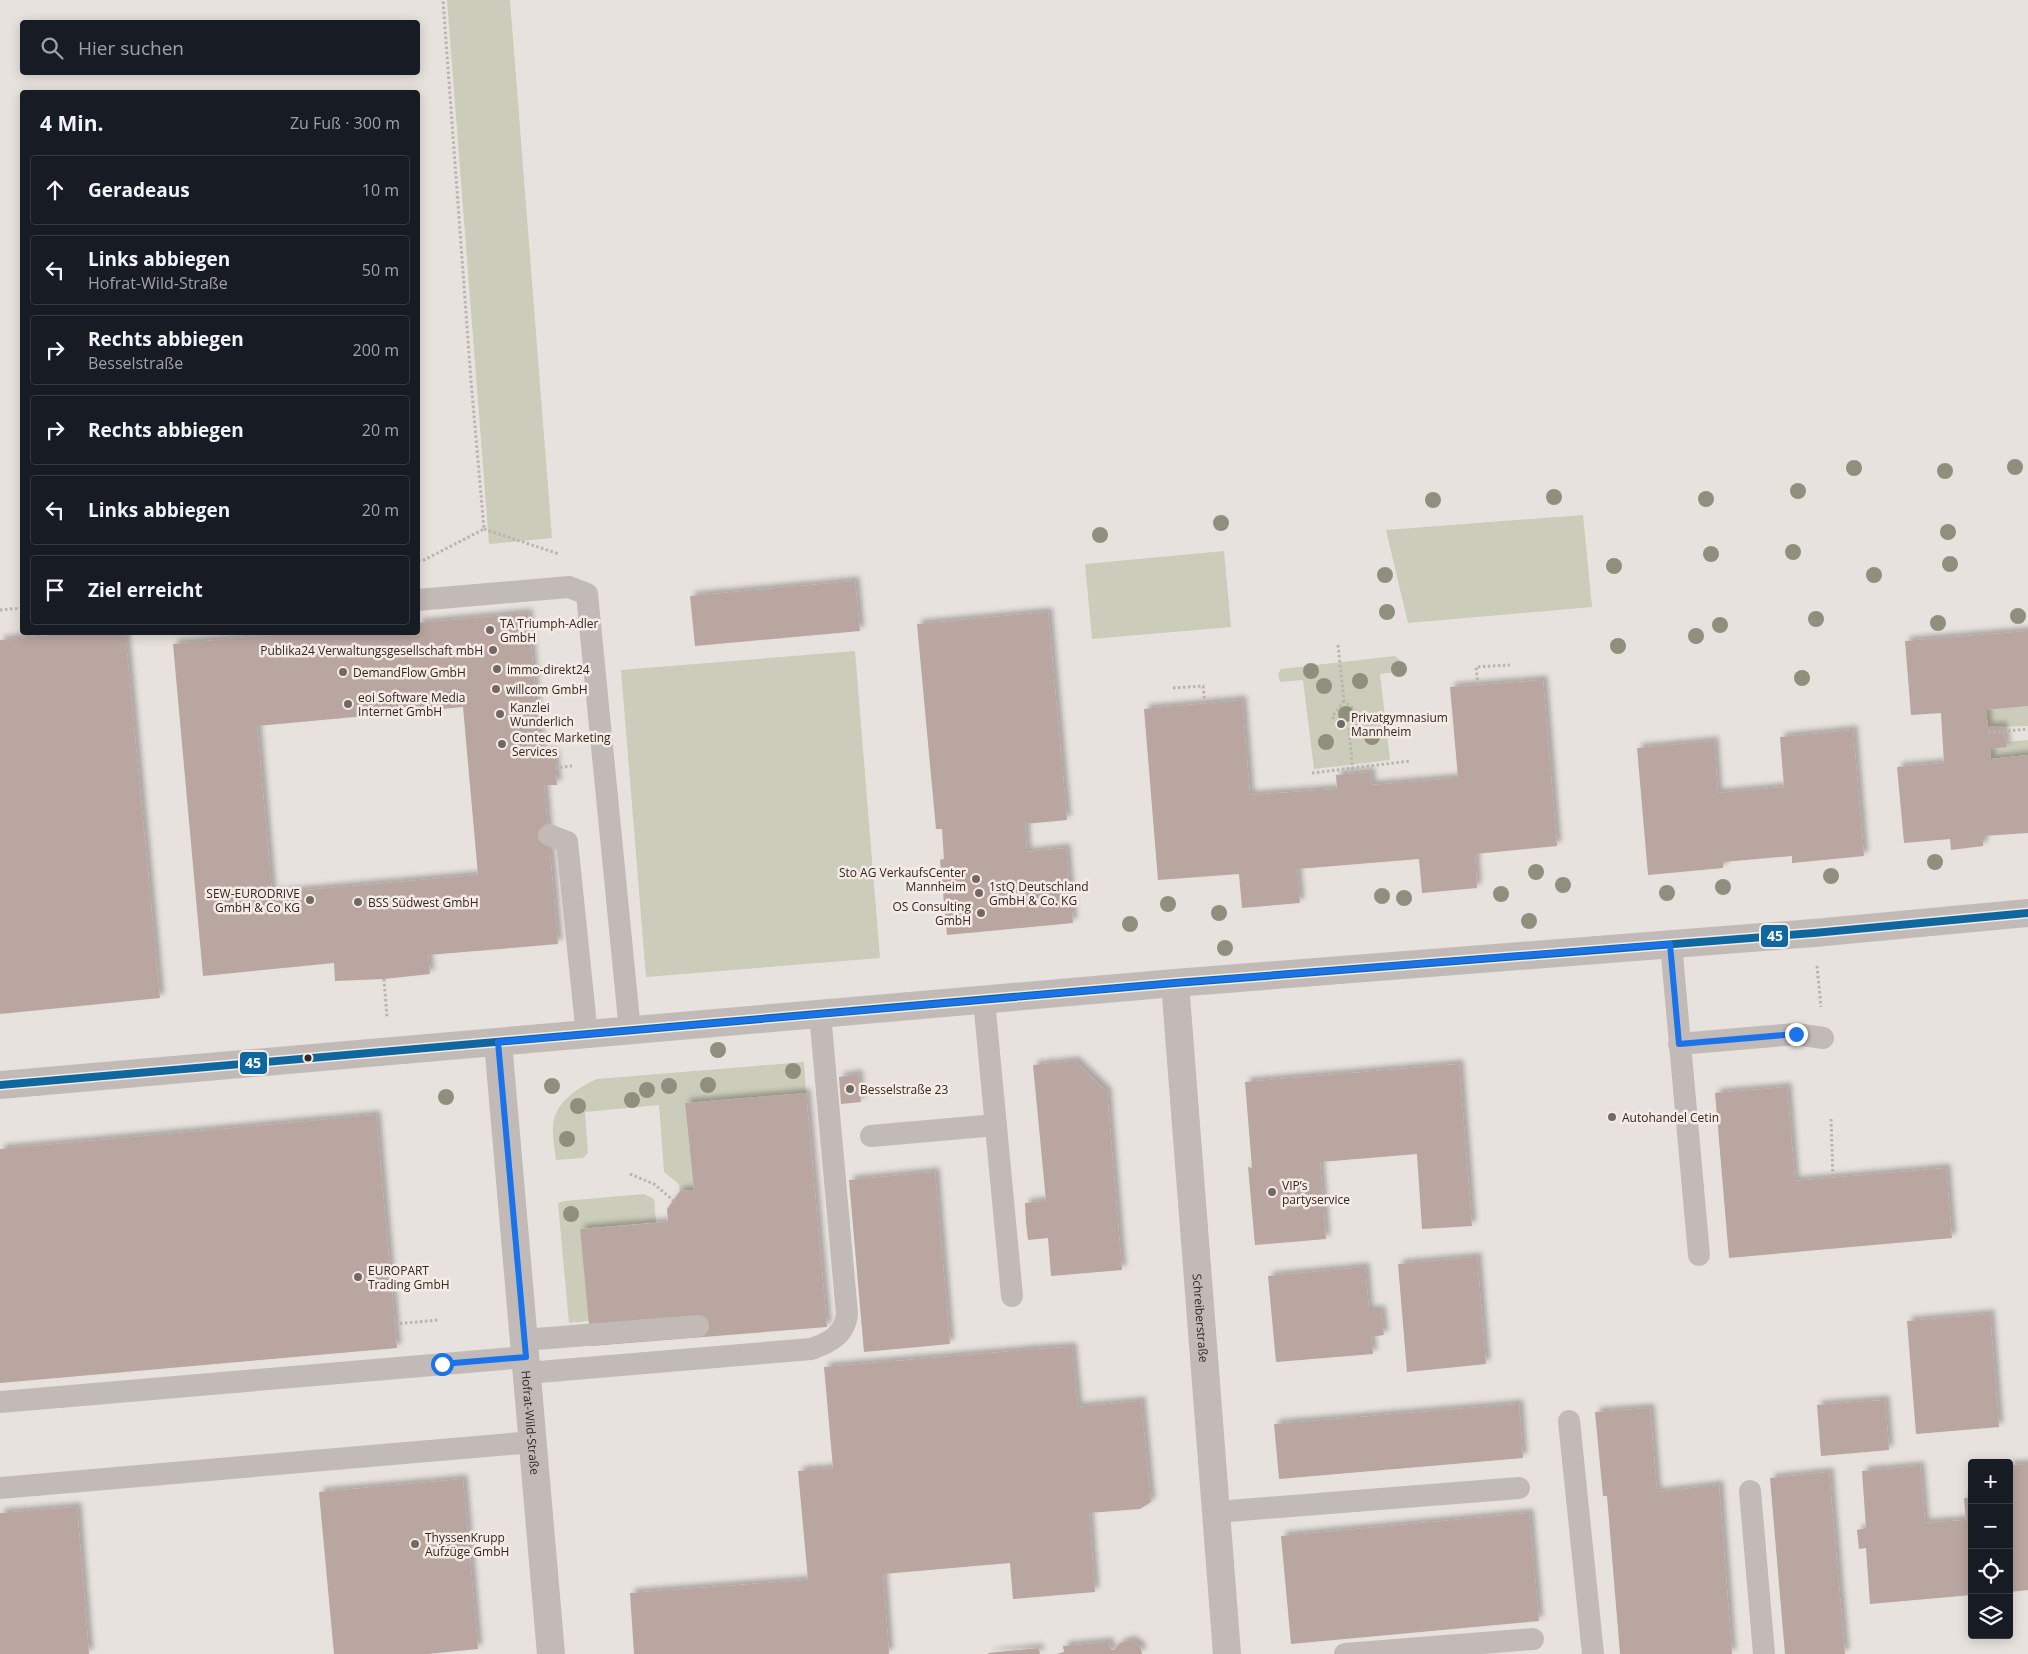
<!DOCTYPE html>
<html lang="de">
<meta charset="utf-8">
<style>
body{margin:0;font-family:"Open Sans",sans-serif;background:#242831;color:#f1f3f6}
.controls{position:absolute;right:15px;bottom:15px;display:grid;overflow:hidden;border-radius:5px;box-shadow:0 2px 12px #0003}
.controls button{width:45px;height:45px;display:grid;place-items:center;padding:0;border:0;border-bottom:1px solid #363941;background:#171b24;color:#f1f3f6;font:25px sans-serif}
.stop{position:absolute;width:15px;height:15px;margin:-11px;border:4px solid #1a73e8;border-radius:50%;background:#fff}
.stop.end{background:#1a73e8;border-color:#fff;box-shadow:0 1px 5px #0008}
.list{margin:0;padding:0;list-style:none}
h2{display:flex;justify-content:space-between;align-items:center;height:65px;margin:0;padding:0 20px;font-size:21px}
h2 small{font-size:16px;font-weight:400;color:#9ea1a6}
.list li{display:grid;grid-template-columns:32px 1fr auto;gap:15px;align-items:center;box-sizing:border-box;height:70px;margin:0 10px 10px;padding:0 10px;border:1px solid #363941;border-radius:5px}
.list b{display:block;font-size:19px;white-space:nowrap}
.list p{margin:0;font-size:16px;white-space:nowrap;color:#9ea1a6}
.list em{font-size:16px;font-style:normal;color:#9ea1a6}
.icon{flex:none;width:28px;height:28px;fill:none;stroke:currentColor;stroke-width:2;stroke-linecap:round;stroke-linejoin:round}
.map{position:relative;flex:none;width:2028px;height:1654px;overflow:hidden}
.search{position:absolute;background:#171b24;box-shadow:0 2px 12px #0003;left:20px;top:20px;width:400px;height:55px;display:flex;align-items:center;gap:12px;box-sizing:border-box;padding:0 18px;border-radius:5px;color:#9ea1a6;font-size:19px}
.panel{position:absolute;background:#171b24;box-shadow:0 2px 12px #0003;left:20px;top:90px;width:400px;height:545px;border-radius:5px}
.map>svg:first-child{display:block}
.green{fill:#cbccb9}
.building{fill:#baa6a1;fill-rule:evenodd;filter:url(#shadow)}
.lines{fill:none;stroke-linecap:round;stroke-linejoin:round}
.path{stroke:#bab3b0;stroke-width:3;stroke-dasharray:2.5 2.5;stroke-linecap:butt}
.service{stroke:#c1bab7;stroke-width:22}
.minor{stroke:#c1bab7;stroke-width:28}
.bus-1-casing{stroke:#f6ebe4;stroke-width:11}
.bus-1{stroke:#0e679f;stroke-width:8}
.tree{fill:#8e907d}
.route{stroke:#1a73e8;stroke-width:6}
.poi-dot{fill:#716966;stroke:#f6ebe4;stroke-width:2}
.bus-dot{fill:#312826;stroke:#f6ebe4;stroke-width:2}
.labels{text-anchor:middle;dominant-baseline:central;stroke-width:5;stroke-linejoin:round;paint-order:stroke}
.poi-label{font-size:12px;fill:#312826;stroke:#f6ebe4;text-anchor:start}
.street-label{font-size:12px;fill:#312826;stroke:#f6ebe4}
.line-badge{stroke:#f6ebe4;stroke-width:2}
.badge-label{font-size:14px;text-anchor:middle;font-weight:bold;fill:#fff}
</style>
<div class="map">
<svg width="2028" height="1654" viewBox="0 0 2028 1654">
<defs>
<filter id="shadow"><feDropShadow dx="4.5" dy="-4.5" stdDeviation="2.5" flood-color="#0004"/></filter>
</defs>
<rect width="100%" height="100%" fill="#e8e2de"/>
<g class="green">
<polygon points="447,0 510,0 552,538 489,544"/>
<polygon points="1583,515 1592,607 1408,623 1386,530"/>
<polygon points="1224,551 1231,627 1092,639 1085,564"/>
<polygon points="855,651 880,958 646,977 621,670"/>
<polygon points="1395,656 1405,665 1405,671 1380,674 1390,760 1314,769 1303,680 1280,682 1278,674 1281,669"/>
<polygon points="2028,706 2028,726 1988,727 1986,710"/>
<polygon points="2028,740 2028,755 1991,759 1990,749 2005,742"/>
<path d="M804 1062 806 1093 685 1103 694 1190 680 1191 679 1184 664 1172 659 1105 585 1112 588 1153 583 1158 556 1160C555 1149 552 1136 553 1125 555 1102 579 1087 597 1079Z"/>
<polygon points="644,1194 654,1199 656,1222 580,1229 589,1321 569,1323 558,1203 564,1201"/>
</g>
<g class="building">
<polygon points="855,581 860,631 695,646 690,596"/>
<polygon points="1048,612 1067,820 1025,824 1027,852 1066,848 1073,923 947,935 940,860 944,859 942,829 936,829 917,624"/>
<path d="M528 613 541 753 554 752 557 785H544L558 944 428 955 430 974 384 979 335 981 334 963 203 976 173 644 307 632H418V623ZM463 707 478 875 272 893 257 726Z"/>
<polygon points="2028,631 2028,706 1986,710 1988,727 2002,726 2007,747 1990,749 1991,759 2028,755 2028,833 1983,836 1983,846 1951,850 1950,839 1904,843 1897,767 1944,763 1941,713 1911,715 1905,641"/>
<polygon points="80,632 125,632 160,998 0,1014 0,640"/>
<polygon points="1543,680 1557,846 1475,854 1477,888 1422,893 1419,859 1297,869 1300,903 1242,908 1239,874 1158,880 1144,709 1242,700 1250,795 1337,789 1336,775 1370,772 1372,785 1458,778 1450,687"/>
<polygon points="1853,730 1864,856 1792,863 1792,856 1723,862 1723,868 1648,875 1637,748 1714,741 1718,793 1784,787 1780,737"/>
<polygon points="1075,1061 1107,1092 1122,1270 1051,1276 1048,1238 1028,1240 1026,1223 1025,1203 1046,1201 1033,1065"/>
<polygon points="1459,1064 1472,1226 1422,1229 1417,1154 1320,1162 1326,1239 1255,1245 1248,1167 1252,1168 1245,1082"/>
<polygon points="858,1074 861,1102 841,1104 839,1077"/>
<polygon points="1787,1087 1795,1181 1946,1168 1952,1238 1729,1258 1715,1093"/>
<polygon points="806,1093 827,1327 591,1346 580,1229 668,1222 667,1209 680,1191 694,1190 685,1103"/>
<polygon points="376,1115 397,1348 0,1383 0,1149"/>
<polygon points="935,1172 950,1344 864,1352 849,1180"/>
<polygon points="1477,1257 1486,1364 1407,1372 1398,1264"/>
<polygon points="1365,1267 1369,1310 1381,1310 1384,1335 1371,1337 1373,1354 1276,1362 1268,1276"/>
<polygon points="1990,1314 1999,1427 1916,1434 1907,1321"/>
<polygon points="1072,1347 1078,1407 1141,1401 1151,1502 1140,1509 1089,1513 1095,1592 1013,1599 1010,1563 883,1574 889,1654 634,1654 630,1593 808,1580 798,1471 833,1468 824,1367 1037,1349"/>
<polygon points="1885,1400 1889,1450 1821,1456 1817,1405"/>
<polygon points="1519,1404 1523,1458 1279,1479 1274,1424"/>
<polygon points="1650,1408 1657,1492 1719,1485 1732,1654 1620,1654 1607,1496 1603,1496 1595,1412"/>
<polygon points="2028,1464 2028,1590 2009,1592 2009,1465"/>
<polygon points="1920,1466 1925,1523 1966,1520 1964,1498 1972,1498 1972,1595 1870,1604 1866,1548 1859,1549 1857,1530 1866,1528 1862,1471"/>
<polygon points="1829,1472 1845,1654 1785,1654 1770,1478"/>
<polygon points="463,1479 478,1649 427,1654 334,1654 319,1492"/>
<polygon points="77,1507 89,1654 0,1654 0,1513"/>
<polygon points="1529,1513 1539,1621 1291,1644 1281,1536"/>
<polygon points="1131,1640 1140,1646 1142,1654 1056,1654 1064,1652 1063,1646 1109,1642 1110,1649 1114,1650 1120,1643"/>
<polygon points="1039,1648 1040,1654 988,1654 988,1653"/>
</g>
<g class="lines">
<g class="path">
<polyline points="484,529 559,554"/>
<polyline points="418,561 424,560 484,529 471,381 443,0"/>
<polyline points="0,610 22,608"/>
<polyline points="1338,645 1344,701 1361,715 1349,730 1353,774"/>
<polyline points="1478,685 1476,667 1510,665"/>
<polyline points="1173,688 1203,686 1205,704"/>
<polyline points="1344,701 1332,717 1349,730"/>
<polyline points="1988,733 2028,729"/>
<polyline points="555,768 572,766"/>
<polyline points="1312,773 1410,761"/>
<polyline points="1817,966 1821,1007"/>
<polyline points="384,979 387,1018"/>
<polyline points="1831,1119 1833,1178"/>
<polyline points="630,1174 654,1184 674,1201"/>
<polyline points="395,1324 438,1320"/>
</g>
<g class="service">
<polyline points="418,600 569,587 587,594 630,1031"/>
<polyline points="549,835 567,842 587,1035"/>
<polyline points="1671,944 1699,1255"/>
<polyline points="984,1000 1012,1296"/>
<polyline points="1679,1044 1796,1034 1823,1038"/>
<polyline points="871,1136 996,1125"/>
<polyline points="524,1340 698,1326"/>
<path d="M527 1373 811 1349C829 1343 845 1335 847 1314L820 1014"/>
<polyline points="0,1402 526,1357"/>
<polyline points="1569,1421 1593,1654"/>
<polyline points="0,1488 533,1442"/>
<polyline points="1750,1491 1764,1654"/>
<polyline points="1216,1512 1519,1488"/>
<polyline points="1345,1654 1533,1639"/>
</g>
<g class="minor">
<path id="s1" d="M1175 983 1227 1654"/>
<path id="s2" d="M498 1042 551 1654"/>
<polyline points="0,1085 1175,983 1814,933 2028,913"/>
</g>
<g class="bus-1-casing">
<polyline id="bus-1" points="0,1085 1175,983 1814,933 2028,913"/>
</g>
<use href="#bus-1" class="bus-1"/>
</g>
<g class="tree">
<circle cx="2015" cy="467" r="8"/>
<circle cx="1854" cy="468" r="8"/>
<circle cx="1945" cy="471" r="8"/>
<circle cx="1798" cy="491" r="8"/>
<circle cx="1554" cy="497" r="8"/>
<circle cx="1706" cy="499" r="8"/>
<circle cx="1433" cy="500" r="8"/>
<circle cx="1221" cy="523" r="8"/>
<circle cx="1948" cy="532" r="8"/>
<circle cx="1100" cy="535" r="8"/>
<circle cx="1793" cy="552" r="8"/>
<circle cx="1711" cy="554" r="8"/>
<circle cx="1950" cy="564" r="8"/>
<circle cx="1614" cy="566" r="8"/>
<circle cx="1385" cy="575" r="8"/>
<circle cx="1874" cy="575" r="8"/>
<circle cx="1387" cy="612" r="8"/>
<circle cx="2018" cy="616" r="8"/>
<circle cx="1816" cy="619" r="8"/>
<circle cx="1938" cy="623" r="8"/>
<circle cx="1720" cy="625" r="8"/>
<circle cx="1696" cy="636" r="8"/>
<circle cx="1618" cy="646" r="8"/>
<circle cx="1399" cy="669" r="8"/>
<circle cx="1311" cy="671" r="8"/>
<circle cx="1802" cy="678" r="8"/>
<circle cx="1360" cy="681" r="8"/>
<circle cx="1324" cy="686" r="8"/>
<circle cx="1346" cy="714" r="8"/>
<circle cx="1372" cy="737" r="8"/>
<circle cx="1326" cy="742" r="8"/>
<circle cx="1935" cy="862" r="8"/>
<circle cx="1536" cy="872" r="8"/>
<circle cx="1831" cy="876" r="8"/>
<circle cx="1563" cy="885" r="8"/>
<circle cx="1723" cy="887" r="8"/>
<circle cx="1667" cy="893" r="8"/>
<circle cx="1501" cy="894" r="8"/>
<circle cx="1382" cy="896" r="8"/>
<circle cx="1404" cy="898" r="8"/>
<circle cx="1168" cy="904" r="8"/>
<circle cx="1219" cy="913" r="8"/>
<circle cx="1529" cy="921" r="8"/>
<circle cx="1130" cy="924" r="8"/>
<circle cx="1225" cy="948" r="8"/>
<circle cx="718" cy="1050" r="8"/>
<circle cx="793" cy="1071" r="8"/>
<circle cx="708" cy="1085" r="8"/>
<circle cx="552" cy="1086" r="8"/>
<circle cx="669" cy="1086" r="8"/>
<circle cx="647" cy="1090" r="8"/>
<circle cx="446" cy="1097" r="8"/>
<circle cx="632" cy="1100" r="8"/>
<circle cx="578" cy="1106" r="8"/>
<circle cx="567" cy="1139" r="8"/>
<circle cx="571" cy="1214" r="8"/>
</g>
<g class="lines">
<polyline class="route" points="442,1364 526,1357 498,1042 1175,983 1670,944 1679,1044 1796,1034"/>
</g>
<g class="poi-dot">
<circle cx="490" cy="630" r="5"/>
<circle cx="493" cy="650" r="5"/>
<circle cx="497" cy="669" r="5"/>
<circle cx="343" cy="672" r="5"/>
<circle cx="496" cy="689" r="5"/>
<circle cx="348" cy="704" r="5"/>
<circle cx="500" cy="714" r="5"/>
<circle cx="1341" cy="724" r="5"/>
<circle cx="502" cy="744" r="5"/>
<circle cx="976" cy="879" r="5"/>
<circle cx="979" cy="893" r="5"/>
<circle cx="310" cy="900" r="5"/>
<circle cx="358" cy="902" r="5"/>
<circle cx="981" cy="913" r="5"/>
<circle cx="850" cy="1089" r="5"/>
<circle cx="1612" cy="1117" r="5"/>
<circle cx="1272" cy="1192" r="5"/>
<circle cx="358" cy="1277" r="5"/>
<circle cx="415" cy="1544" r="5"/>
</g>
<circle class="bus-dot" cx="308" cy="1058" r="4.5"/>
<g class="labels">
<g class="poi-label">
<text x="500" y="623">TA Triumph-Adler<tspan x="500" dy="14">GmbH</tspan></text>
<text x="483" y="650" text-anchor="end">Publika24 Verwaltungsgesellschaft mbH</text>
<text x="507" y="669">immo-direkt24</text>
<text x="353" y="672">DemandFlow GmbH</text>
<text x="506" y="689">willcom GmbH</text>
<text x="358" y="697">eoi Software Media<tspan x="358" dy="14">Internet GmbH</tspan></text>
<text x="510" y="707">Kanzlei<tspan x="510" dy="14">Wunderlich</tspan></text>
<text x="1351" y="717">Privatgymnasium<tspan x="1351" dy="14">Mannheim</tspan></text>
<text x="512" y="737">Contec Marketing<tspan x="512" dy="14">Services</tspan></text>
<text x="966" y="872" text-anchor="end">Sto AG VerkaufsCenter<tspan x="966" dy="14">Mannheim</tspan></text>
<text x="989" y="886">1stQ Deutschland<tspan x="989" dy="14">GmbH &amp; Co. KG</tspan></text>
<text x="300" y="893" text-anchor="end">SEW-EURODRIVE<tspan x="300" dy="14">GmbH &amp; Co KG</tspan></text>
<text x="368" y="902">BSS Südwest GmbH</text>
<text x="971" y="906" text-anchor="end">OS Consulting<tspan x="971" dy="14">GmbH</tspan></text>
<text x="860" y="1089">Besselstraße 23</text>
<text x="1622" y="1117">Autohandel Cetin</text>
<text x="1282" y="1185">VIP’s<tspan x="1282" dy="14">partyservice</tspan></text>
<text x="368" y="1270">EUROPART<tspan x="368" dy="14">Trading GmbH</tspan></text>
<text x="425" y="1537">ThyssenKrupp<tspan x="425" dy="14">Aufzüge GmbH</tspan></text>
</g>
<g class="street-label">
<text stroke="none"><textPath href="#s1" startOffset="336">Schreiberstraße</textPath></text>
<text stroke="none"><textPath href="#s2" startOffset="382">Hofrat-Wild-Straße</textPath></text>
</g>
</g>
<g class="line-badge">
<rect x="1760" y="924" width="29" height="24" rx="5" fill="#0e679f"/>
<rect x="239" y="1051" width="29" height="24" rx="5" fill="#0e679f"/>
</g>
<g class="badge-label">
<text x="1775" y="941">45</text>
<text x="253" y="1068">45</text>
</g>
</svg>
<div class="controls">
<button>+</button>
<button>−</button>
<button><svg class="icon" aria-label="locate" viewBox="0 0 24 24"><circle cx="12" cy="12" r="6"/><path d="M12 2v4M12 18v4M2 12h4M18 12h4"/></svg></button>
<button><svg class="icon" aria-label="layers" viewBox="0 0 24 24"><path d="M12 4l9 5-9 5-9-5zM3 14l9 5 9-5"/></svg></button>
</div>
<div class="stop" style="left:442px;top:1364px"></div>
<div class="stop end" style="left:1796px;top:1034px"></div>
<div class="search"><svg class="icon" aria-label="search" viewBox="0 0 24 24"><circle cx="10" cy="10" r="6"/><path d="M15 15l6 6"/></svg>Hier suchen</div>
<section class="panel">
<h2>4 Min.<small>Zu Fuß · 300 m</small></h2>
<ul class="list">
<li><svg class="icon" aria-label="ahead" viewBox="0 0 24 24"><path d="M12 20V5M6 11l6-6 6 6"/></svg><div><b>Geradeaus</b></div><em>10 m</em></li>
<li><svg class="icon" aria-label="left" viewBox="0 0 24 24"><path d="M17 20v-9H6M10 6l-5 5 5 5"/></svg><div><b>Links abbiegen</b><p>Hofrat-Wild-Straße</p></div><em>50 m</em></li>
<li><svg class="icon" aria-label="right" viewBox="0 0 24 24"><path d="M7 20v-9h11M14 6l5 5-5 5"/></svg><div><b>Rechts abbiegen</b><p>Besselstraße</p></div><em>200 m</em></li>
<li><svg class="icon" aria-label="right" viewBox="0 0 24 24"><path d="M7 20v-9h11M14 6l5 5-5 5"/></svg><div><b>Rechts abbiegen</b></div><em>20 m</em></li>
<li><svg class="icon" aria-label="left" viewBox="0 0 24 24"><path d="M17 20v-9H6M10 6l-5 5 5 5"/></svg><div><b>Links abbiegen</b></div><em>20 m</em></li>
<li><svg class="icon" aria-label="arrive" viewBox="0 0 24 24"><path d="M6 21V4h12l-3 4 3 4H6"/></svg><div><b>Ziel erreicht</b></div></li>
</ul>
</section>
</div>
